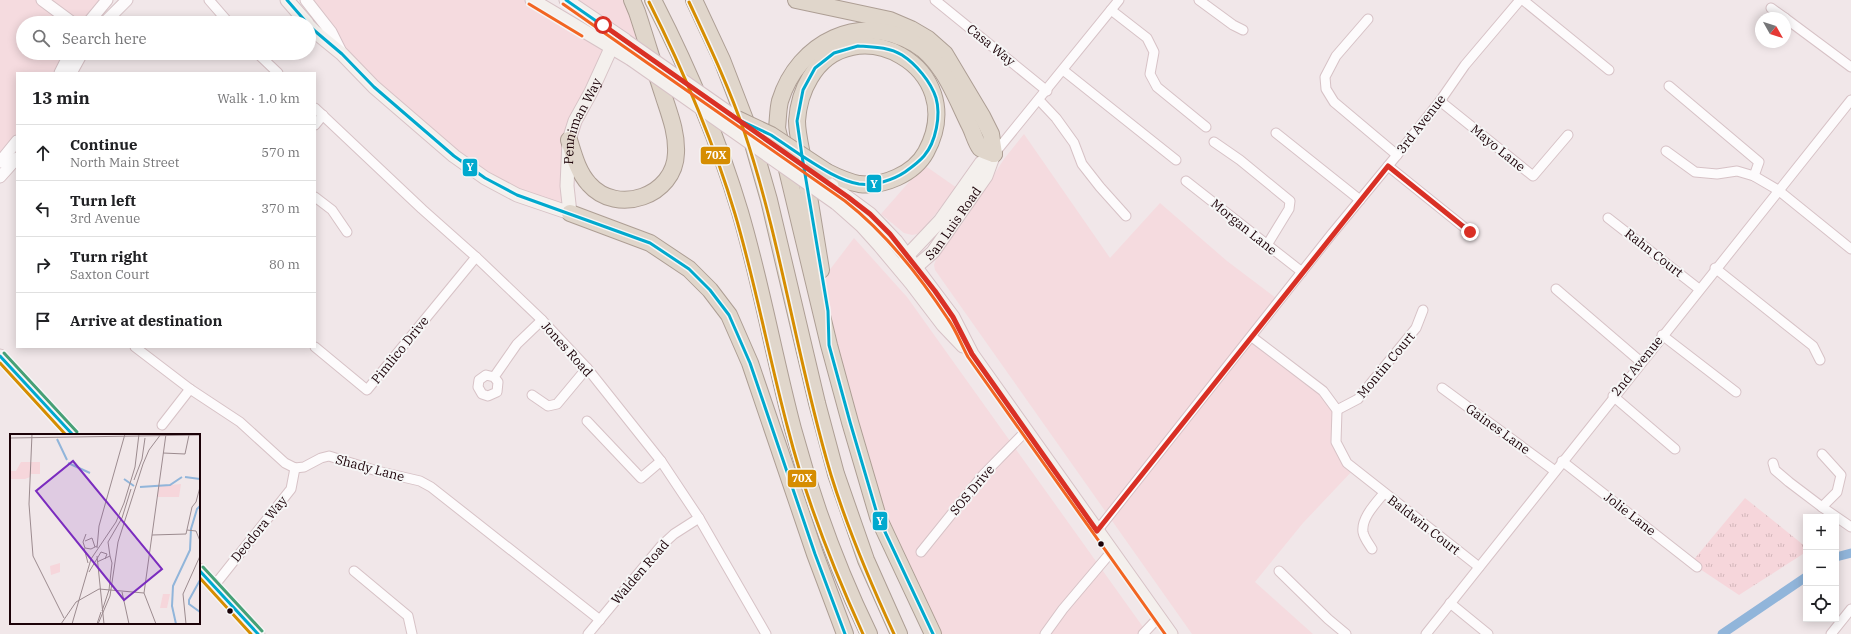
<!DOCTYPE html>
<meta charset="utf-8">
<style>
body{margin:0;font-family:"IBM Plex Serif",serif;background:#f6f6f6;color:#202124}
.controls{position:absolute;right:12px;bottom:12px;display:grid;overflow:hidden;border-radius:0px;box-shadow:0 2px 10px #0003}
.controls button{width:36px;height:36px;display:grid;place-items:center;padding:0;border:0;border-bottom:1px solid #e0e0e0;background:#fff;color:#202124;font:20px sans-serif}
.compass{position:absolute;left:1755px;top:12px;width:36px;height:36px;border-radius:50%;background:#fff;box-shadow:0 2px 10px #0003;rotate:129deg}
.stop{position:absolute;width:12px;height:12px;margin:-9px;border:3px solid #d93025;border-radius:50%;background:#fff}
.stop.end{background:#d93025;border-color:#fff;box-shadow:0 1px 4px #0008}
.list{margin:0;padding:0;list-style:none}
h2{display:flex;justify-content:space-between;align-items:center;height:52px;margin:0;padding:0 16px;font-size:17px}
h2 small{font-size:13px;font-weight:400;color:#757577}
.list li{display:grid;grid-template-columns:26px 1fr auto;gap:12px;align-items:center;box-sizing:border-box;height:56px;padding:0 16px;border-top:1px solid #e0e0e0}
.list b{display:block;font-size:15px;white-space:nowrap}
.list p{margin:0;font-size:13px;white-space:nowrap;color:#757577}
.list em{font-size:13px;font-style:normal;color:#757577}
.icon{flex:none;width:22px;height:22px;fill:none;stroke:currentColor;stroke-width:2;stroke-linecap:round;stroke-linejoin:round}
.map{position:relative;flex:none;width:1851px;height:634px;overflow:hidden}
.search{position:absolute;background:#fff;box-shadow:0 2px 10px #0003;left:16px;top:16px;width:300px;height:44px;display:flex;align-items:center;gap:10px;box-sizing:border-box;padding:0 14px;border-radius:22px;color:#757577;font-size:15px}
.panel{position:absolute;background:#fff;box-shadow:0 2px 10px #0003;left:16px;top:72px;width:300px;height:276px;border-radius:0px}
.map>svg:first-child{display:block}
.built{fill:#f5dbdf}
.grass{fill:url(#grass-tufts)}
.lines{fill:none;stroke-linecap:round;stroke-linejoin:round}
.canal{stroke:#91b5da;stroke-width:9}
.minor-casing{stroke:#d7c2c6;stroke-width:11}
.tertiary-casing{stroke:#d7c2c6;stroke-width:13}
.secondary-casing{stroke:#d7c2c6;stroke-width:15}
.motorway-casing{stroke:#ad9e94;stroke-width:18}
.minor{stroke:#fdfbfc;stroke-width:9}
.tertiary{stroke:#fdfbfc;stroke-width:11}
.secondary{stroke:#f4f0ed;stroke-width:13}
.motorway{stroke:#e0d6cb;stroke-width:16}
.secondary-bridge-casing{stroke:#d7c2c6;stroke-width:15;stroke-linecap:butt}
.motorway-bridge-casing{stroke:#ad9e94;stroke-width:18;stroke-linecap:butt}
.secondary-bridge{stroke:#f4f0ed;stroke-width:13}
.motorway-bridge{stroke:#e0d6cb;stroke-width:16}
.bus-1-casing{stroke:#f6f6f6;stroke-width:6}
.bus-2-casing{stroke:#f6f6f6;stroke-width:6}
.bus-3-casing{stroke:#f6f6f6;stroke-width:6}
.bus-4-casing{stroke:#f6f6f6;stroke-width:6}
.bus-1{stroke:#00a9ce;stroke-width:3}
.bus-2{stroke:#d68d01;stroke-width:3}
.bus-3{stroke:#f26522;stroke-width:3}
.bus-4{stroke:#46a076;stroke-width:3}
.route{stroke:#d93025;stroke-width:5}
.bus-dot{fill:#1c0208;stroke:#f6f6f6;stroke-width:1.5}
.labels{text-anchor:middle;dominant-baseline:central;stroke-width:4;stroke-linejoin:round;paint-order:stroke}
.street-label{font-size:13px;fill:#1c0208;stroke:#f6f6f6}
.inset-river{fill:none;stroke:#91b5da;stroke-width:2}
.inset-road{fill:none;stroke:#9c8b8f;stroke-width:1}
.view{fill:#7b2cbf;fill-opacity:0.15;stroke:#7b2cbf;stroke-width:2}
.inset-edge{fill:none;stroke:#1c0208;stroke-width:2}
.line-badge{stroke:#f6f6f6;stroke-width:1.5}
.badge-label{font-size:11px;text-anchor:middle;font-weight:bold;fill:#fff}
</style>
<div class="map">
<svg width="1851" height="634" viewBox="0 0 1851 634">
<defs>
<pattern id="grass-tufts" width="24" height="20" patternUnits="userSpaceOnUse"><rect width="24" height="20" fill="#f6d6db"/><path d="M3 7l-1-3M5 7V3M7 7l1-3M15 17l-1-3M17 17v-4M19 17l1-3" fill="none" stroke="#d2b6ba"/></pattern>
</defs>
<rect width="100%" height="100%" fill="#f1e7e9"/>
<g class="built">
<polygon points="0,0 107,0 88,23 23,23 23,53 70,53 60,73 17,73 17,141 0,162"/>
<polygon points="306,0 532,0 612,47 575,121 570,213 485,178 374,87"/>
<polygon points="566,0 632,0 654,60"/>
<polygon points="1024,134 1110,258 1160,203 1227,261 1280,301 1252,337 1323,391 1337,410 1336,442 1354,469 1303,523 1255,582 1313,634 1192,634 935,270 934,265 936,259 965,220 1004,159"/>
<polygon points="924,165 957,188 922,230 917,234 912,235 904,233 881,214"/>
<polygon points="854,238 907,297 1148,634 933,634 878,517 828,311 822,280"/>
</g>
<polygon class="grass" points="1745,498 1806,547 1806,552 1739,595 1691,563"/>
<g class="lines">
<g class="canal">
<polyline points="1836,557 1851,553"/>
<polyline points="1722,634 1806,577"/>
</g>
<g class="minor-casing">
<g id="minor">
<polyline points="209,0 229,23"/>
<polyline points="935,0 1047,91"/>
<polyline points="1199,0 1233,25 1243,30"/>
<polyline points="1523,0 1609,70"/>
<polyline points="1771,8 1785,18"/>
<polyline points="1111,10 1147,38 1154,52 1150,74 1157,87 1206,127"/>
<polyline points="1785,18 1851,67"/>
<polyline points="1368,19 1336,56 1325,77 1326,89 1334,102 1397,155"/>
<polyline points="257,53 278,73"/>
<polyline points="1063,70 1176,160"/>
<polyline points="1669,86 1759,162 1754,176"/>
<polyline points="1039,100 1056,118 1074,143 1082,164 1100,187 1126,216"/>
<polyline points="1440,101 1533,176 1568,135"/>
<polyline points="315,108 422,209 476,257 542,320 587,368 661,461 699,518 766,634"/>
<polyline points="315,125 323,115"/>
<polyline points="1276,133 1360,200"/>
<polyline points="1214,142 1240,160 1290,201 1289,209 1267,245"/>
<polyline points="1666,151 1695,172 1717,174 1737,171 1754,176 1778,190 1851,249"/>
<polyline points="994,154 1119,0"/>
<polyline points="1388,166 1470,232"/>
<polyline points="1186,181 1302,272"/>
<polyline points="315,197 332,210 347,232"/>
<polyline points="1608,218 1699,289"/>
<polyline points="1715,268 1813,346 1820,360"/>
<polyline points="1556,289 1641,362"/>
<polyline points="1662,335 1736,392"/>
<polyline points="1252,337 1323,391 1337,410 1336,442 1347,463 1479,567"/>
<polyline points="135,347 190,389 240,422 285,463 295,468 304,467 321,458 329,456 377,471 420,481 431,487 600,620"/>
<polyline points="315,347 367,390 476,257"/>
<polyline points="494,377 498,382 497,392 488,396 482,394 478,387 479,380 486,375 494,377 517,344 542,320"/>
<polyline points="1442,388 1555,471"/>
<polyline points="532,395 548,406 557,404 587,368"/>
<polyline points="1613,396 1675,449"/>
<polyline points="1337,410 1358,399 1416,328 1423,310"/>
<polyline points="587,421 641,478 661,461"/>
<polyline points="162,425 190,389"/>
<polyline points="1562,461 1697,567"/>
<polyline points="1773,463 1775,470 1789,482 1822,507 1851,527"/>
<polyline points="1822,507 1837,492 1841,475 1822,454"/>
<polyline points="1097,531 1331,235 1397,155 1440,101 1465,65 1520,0"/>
<path d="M1372 549C1369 544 1364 538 1363 532 1361 518 1376 503 1384 493"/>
<polyline points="921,552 983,475 1026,431"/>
<polyline points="354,571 408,616 412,634"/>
<polyline points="1279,571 1328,619 1346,634"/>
<polyline points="214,586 291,489 295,468"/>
<polyline points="1450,603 1488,634"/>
<polyline points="588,634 661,546 674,534 699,518"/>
<polyline points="1045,634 1063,609 1112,551"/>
<polyline points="1143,634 1159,617"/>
<polyline points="1426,634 1851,100"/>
<polyline points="1831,634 1851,609"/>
</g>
</g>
<g class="tertiary-casing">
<g id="tertiary">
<polyline points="42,0 73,23"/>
<polyline points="306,0 331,32 341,52"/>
<polyline points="88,23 107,0"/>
<polyline points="104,23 127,0"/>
<polyline points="60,73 70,53"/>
<polyline points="71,73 82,53"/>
<polyline points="0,162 17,141"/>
<polyline points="0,177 17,158"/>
</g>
</g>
<g class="secondary-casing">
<g id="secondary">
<polyline points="287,0 307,23"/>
<polyline points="532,0 631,59"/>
<polyline points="566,0 625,40"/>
<path id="s1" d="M309 26 315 32 342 54 374 87 454 156 485 178 517 195 570 213 567 186 569 140 575 121 591 92 617 35"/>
<polyline points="832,186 870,214 896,241 953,317 972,354 1171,634"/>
<polyline points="836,203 862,226 880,246 911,283 943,325 963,346"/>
<polyline points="905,263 907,256 940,221 981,163 994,154"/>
<path id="s2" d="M909 269 916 267 933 252 986 176 994 154"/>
<polyline points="0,356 73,435"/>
<polyline points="199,570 258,634"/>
</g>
</g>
<g class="motorway-casing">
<g id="motorway">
<path d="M653 0C688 68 718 139 740 212 761 283 774 357 793 429 812 499 837 568 869 634"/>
<polyline points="694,0 722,60 749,130 769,200 817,403 836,474 866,560 899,634"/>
<polyline points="796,0 890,20 911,29 928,39 945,54 982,116 991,134 994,154"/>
<path d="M569 140C574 156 578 172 589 184 617 216 675 196 676 153 677 132 669 113 663 94 654 67 646 39 637 12L632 0"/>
<polyline points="570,213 650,243 689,269 710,290 729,315 750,363 815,554 845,634"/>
<path d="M821 270C815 235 810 201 804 166 802 152 797 135 797 121 798 106 802 91 810 78 852 5 972 67 926 152 914 174 883 187 859 184 848 182 837 177 827 172"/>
<path d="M933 634 878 517 850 422 829 345 777 128C778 119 778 109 780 101 798 42 861 11 915 44 943 60 956 98 970 126 973 132 976 143 980 148 983 151 990 152 994 154"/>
</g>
</g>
<use href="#minor" class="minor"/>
<use href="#tertiary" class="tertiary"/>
<use href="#secondary" class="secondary"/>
<use href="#motorway" class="motorway"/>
<g class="secondary-bridge-casing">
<g id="secondary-bridge">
<polyline points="626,41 746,125"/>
<polyline points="631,59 836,203"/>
<polyline points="804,166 832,186"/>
</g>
</g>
<g class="motorway-bridge-casing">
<polyline id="motorway-bridge" points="737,119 771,135 827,172"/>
</g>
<use href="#secondary-bridge" class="secondary-bridge"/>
<use href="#motorway-bridge" class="motorway-bridge"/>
<g class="bus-1-casing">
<g id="bus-1">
<polyline points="287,0 307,23"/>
<polyline points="566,0 737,119 771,135 802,156"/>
<polyline points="309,26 342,54 374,87 454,156 485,178 517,195 650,243 689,269 710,290 729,315 750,363 815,554 845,634"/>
<path d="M858 46C873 47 889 47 902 55 916 64 931 82 936 98 941 115 936 142 924 156 919 162 912 167 905 172 893 180 875 186 859 184 840 181 819 167 802 156L797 121 803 90 815 68 834 53Z"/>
<polyline points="802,156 828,311 829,345 850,422 878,517 933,634"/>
<polyline points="0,356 73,435"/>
<polyline points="199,570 258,634"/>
</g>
</g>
<g class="bus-2-casing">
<g id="bus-2">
<path d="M649 2C683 70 713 140 735 214 756 285 769 358 788 429 806 500 833 568 863 634"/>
<path d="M689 2C709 45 729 87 744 131 782 244 797 362 831 475 848 530 870 582 894 634"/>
<polyline points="0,363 66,435"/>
<polyline points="199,577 251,634"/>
</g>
</g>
<g class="bus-3-casing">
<g id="bus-3">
<polyline points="529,4 582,36"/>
<path d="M563 4 845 201C886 233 919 275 948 319 956 330 961 344 968 357L1165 634"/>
</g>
</g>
<g class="bus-4-casing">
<g id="bus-4">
<polyline points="4,353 77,432"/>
<polyline points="203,567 262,631"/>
</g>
</g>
<use href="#bus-1" class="bus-1"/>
<use href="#bus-2" class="bus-2"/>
<use href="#bus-3" class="bus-3"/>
<use href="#bus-4" class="bus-4"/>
</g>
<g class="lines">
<polyline class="route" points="603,25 848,197 870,214 890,234 935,291 953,317 972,354 1097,531 1388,166 1470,232"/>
</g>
<g class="bus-dot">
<circle cx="1101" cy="544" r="3.5"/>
<circle cx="230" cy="611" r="3.5"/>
</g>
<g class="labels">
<g class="street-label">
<text transform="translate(991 45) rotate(39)">Casa Way</text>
<text stroke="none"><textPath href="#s1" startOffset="420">Penniman Way</textPath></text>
<text transform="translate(1421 124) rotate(-52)">3rd Avenue</text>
<text transform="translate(1498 148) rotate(39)">Mayo Lane</text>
<text stroke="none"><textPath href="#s2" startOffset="65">San Luis Road</textPath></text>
<text transform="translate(1244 227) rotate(39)">Morgan Lane</text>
<text transform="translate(1654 253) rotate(38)">Rahn Court</text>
<text transform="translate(567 349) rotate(48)">Jones Road</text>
<text transform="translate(400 350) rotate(-51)">Pimlico Drive</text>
<text transform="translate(1386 365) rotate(-50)">Montin Court</text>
<text transform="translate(1637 366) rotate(-51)">2nd Avenue</text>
<text transform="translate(1498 429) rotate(36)">Gaines Lane</text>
<text transform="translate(370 468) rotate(15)">Shady Lane</text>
<text transform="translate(972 490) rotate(-50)">SOS Drive</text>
<text transform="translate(1630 514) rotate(38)">Jolie Lane</text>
<text transform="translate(1424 525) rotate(38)">Baldwin Court</text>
<text transform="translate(259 529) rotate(-51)">Deodora Way</text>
<text transform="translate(640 572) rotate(-49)">Walden Road</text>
</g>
</g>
<g transform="translate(10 434)">
<rect width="190" height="190" fill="#f1e7e9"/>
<path d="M11 28H30V40H21L20 43 15 45H0V37H6ZM171 50 169 63H147L149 52Z" fill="#f6d6db"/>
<path d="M50 129V138L41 141 40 132ZM153 160H160L157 174H150Z" fill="#f6d6db"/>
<path class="inset-river" d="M47 5 57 26M58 29 80 39M175 43 190 45M114 45 124 52M130 53 160 51 172 43M190 178 179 170V166L190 146M166 190 162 172 163 152 180 116 181 95 187 75 190 72"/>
<path class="inset-road" d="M22 0 19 70 23 122 54 184M0 4 190 1M153 19 175 20 179 1M124 46 132 25 135 4M177 96 186 97 190 107M76 100 73 108 75 114 81 115 87 112M142 101 176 100 182 73 186 68 190 53M75 107 82 104 85 113M74 114 78 129M87 114 89 92 115 0M87 122 94 190M100 122 98 108 112 84 121 55M87 128 100 122 102 129 99 156 92 177M79 138 91 118 97 120 95 125M112 158 119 190M51 190 66 168 89 155 134 159M62 190 81 125 106 88 114 69 125 33 129 0M87 190 91 178M88 190 100 162 108 108 133 30 139 16 151 0M146 190 134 159 156 0M176 190 173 160 190 122"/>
<path class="view" d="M63 27 152 135 114 166 26 57Z"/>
<rect width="190" height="190" class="inset-edge"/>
</g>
<g class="line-badge">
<rect x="700" y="146" width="31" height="19" rx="4" fill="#d68d01"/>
<rect x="462" y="158" width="16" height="19" rx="4" fill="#00a9ce"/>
<rect x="866" y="174" width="16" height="19" rx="4" fill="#00a9ce"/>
<rect x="787" y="469" width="30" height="19" rx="4" fill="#d68d01"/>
<rect x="872" y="511" width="16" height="20" rx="4" fill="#00a9ce"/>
</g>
<g class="badge-label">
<text x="716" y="159">70X</text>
<text x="470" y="171">Y</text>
<text x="874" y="188">Y</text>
<text x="802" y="482">70X</text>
<text x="880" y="525">Y</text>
</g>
</svg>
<div class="controls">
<button>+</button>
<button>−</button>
<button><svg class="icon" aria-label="locate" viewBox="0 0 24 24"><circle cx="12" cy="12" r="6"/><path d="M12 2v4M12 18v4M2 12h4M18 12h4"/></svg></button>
</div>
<svg class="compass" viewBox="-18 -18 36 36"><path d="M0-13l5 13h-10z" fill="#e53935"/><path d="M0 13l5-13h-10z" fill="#757577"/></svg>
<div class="stop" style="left:603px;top:25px"></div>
<div class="stop end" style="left:1470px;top:232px"></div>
<div class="search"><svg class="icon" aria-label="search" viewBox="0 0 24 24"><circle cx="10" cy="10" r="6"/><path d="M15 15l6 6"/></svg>Search here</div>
<section class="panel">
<h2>13 min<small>Walk · 1.0 km</small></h2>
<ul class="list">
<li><svg class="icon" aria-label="ahead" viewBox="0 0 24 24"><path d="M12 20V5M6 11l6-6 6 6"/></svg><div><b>Continue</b><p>North Main Street</p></div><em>570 m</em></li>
<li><svg class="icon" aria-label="left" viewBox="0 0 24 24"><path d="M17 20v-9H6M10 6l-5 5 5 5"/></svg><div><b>Turn left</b><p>3rd Avenue</p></div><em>370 m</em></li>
<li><svg class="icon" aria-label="right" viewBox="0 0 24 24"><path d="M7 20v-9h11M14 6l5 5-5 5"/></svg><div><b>Turn right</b><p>Saxton Court</p></div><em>80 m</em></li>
<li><svg class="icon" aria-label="arrive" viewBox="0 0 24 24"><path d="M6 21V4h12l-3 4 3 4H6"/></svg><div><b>Arrive at destination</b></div></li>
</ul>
</section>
</div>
